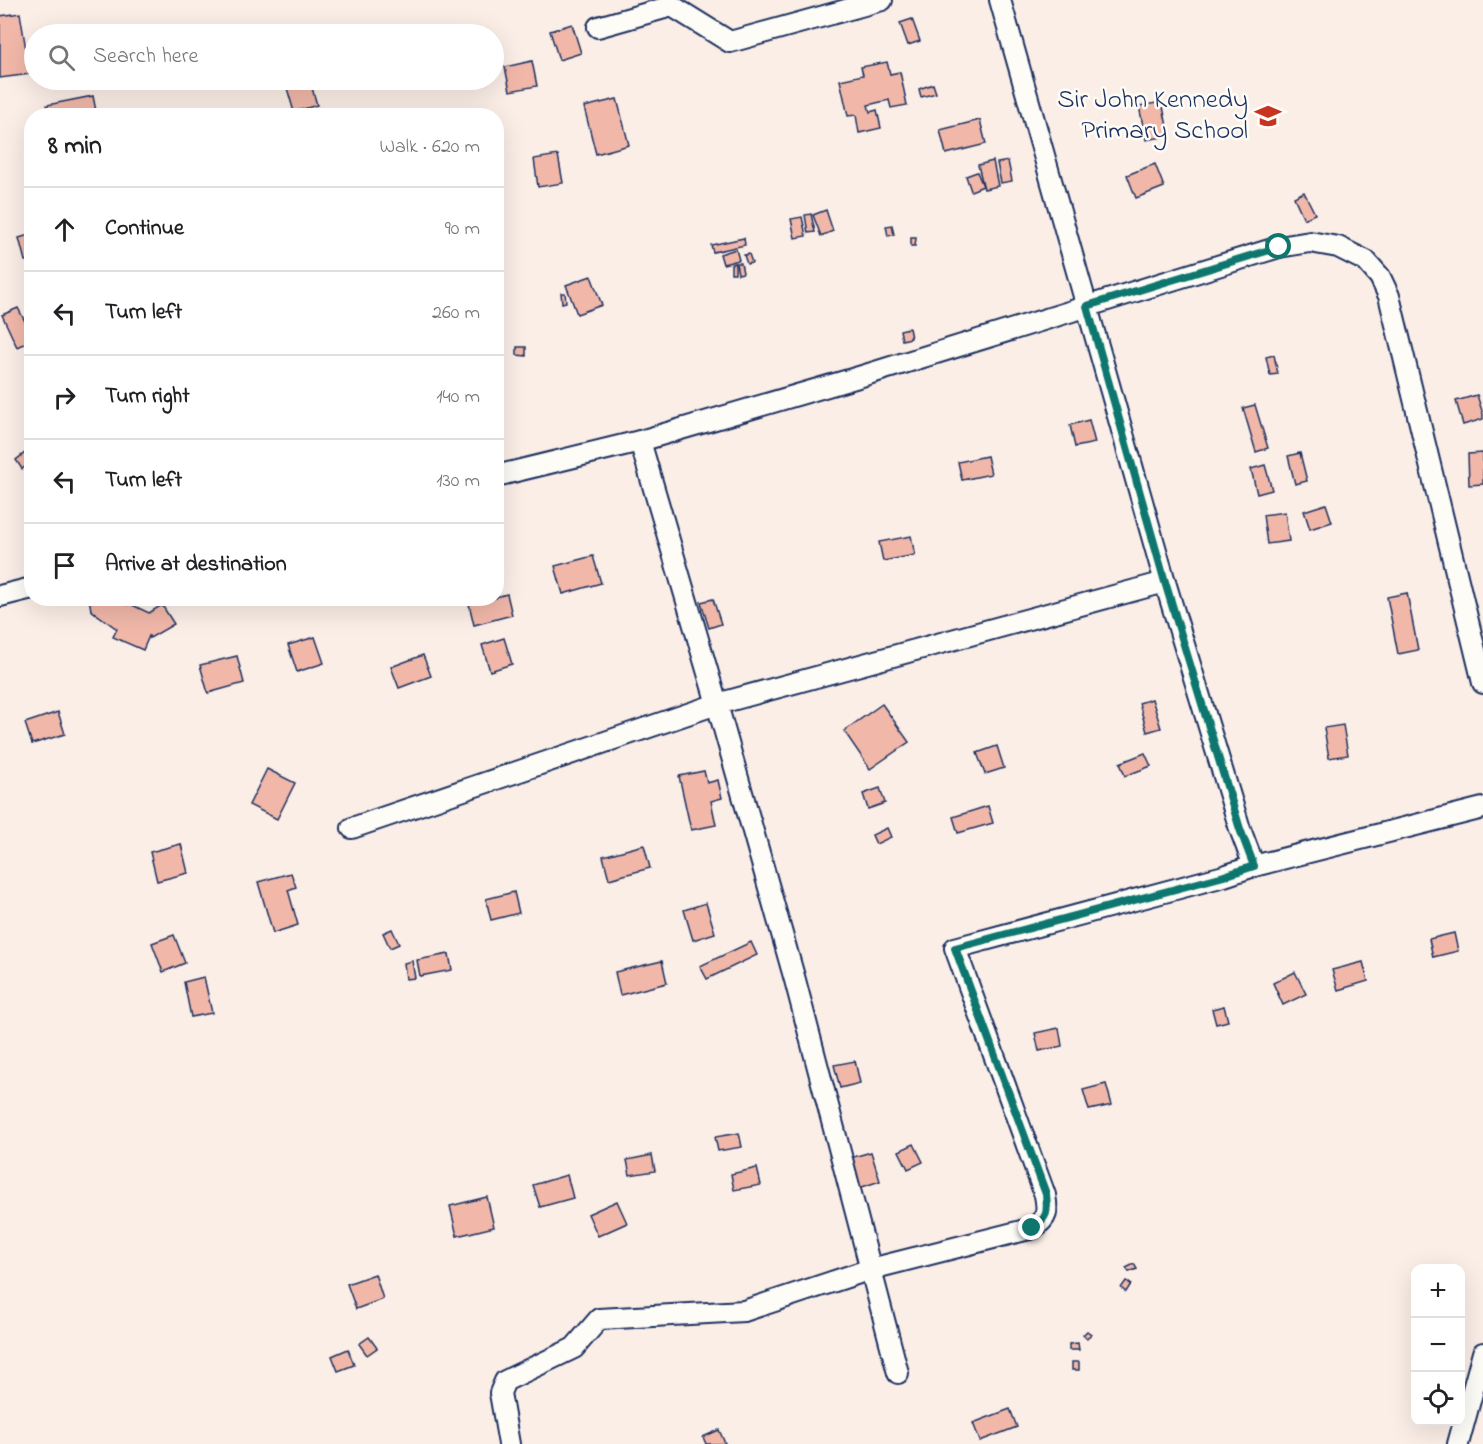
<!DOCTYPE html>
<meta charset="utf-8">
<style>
body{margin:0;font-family:"Indie Flower",sans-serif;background:#f6f6f6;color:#202124}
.controls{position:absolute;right:18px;bottom:18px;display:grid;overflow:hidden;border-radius:12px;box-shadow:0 6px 24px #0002}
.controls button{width:54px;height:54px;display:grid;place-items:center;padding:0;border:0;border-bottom:2px solid #e0e0e0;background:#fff;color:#202124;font:30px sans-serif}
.stop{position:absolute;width:18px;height:18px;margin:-14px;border:4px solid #0f766e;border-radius:50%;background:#fff}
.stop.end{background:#0f766e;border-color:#fff;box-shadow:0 2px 6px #0008}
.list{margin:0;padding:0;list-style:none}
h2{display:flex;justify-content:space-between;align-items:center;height:78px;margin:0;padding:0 24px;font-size:26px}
h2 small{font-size:20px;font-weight:400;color:#757577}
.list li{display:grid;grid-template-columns:39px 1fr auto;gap:18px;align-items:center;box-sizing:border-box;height:84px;padding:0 24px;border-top:2px solid #e0e0e0}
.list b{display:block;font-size:22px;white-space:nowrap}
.list em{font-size:20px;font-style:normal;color:#757577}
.icon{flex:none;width:33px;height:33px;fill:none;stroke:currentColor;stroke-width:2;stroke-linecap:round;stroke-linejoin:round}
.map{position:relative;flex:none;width:1483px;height:1444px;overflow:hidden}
.search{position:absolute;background:#fff;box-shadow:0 6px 24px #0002;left:24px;top:24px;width:480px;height:66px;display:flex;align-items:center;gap:15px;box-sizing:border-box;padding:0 21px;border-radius:33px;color:#757577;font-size:22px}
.panel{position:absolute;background:#fff;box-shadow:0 6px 24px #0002;left:24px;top:108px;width:480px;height:498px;border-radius:24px}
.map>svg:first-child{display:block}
.building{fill:#f1b8a9;stroke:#1b2f5e;stroke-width:1.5}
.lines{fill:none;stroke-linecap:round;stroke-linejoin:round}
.minor-casing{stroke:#1b2f5e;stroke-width:24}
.minor{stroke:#fdfcf7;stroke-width:20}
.route{stroke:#0f766e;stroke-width:8}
.labels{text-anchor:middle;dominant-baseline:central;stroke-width:5;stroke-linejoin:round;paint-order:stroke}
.poi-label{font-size:27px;fill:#1b2f5e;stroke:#fdfcf7;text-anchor:end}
</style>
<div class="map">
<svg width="1483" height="1444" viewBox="0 0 1483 1444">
<rect width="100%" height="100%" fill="#fbeee7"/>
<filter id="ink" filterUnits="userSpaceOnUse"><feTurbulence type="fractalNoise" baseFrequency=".0167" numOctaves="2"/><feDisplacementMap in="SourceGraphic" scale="12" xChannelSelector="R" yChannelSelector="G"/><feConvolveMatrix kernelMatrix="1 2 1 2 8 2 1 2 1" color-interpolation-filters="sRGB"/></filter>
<g filter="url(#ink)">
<g class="building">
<polygon points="20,13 30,74 0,78 0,16"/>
<polygon points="912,19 920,41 908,45 900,23"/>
<polygon points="572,24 581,53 559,60 550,31"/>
<polygon points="532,61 537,86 510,91 505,67"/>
<polygon points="887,62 890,74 900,72 907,105 891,108 889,100 868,105 870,112 877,110 881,128 859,133 856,115 848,116 840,80 863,75 861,67"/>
<polygon points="310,81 317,105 294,112 287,88"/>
<polygon points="933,84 936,93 921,97 919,89"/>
<polygon points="93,96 97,116 49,116 47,105"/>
<polygon points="617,99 629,145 596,154 584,107"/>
<polygon points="1162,102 1169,136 1146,140 1139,106"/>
<polygon points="980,120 986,144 946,154 940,130"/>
<polygon points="558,155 563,183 538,187 534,159"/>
<polygon points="993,161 998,186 984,189 978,165"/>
<polygon points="1008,161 1012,181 1001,183 997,163"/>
<polygon points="1155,164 1164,187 1136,198 1127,175"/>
<polygon points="977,172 983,186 971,191 966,176"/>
<polygon points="1304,192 1315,214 1304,219 1294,197"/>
<polygon points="826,210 833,231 821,236 813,215"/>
<polygon points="811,214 815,232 808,233 805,215"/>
<polygon points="802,217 806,236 795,238 791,219"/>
<polygon points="892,225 894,235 888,236 886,226"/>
<polygon points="32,234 32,260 25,261 19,238"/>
<polygon points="744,238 745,245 713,252 711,245"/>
<polygon points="911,238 916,238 915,246 911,246"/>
<polygon points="736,249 739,260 723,264 720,254"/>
<polygon points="749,254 752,263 747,264 744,255"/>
<polygon points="735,263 735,273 731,273 731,264"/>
<polygon points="736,263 741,263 743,273 738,274"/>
<polygon points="591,276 602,305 577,314 566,285"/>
<polygon points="561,293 565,293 566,302 562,303"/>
<polygon points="18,308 32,335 32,340 17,347 2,315"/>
<polygon points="909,328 911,338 902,340 900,330"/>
<polygon points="517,347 526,347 526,356 517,355"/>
<polygon points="1274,355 1278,374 1270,375 1266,357"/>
<polygon points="1477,395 1483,414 1483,419 1463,425 1456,401"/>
<polygon points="1255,405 1268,448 1256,452 1243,408"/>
<polygon points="1089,420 1095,443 1075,447 1070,425"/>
<polygon points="30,449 32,462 22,469 16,460"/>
<polygon points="1300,453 1307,481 1295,484 1288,456"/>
<polygon points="1483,453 1483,484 1469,485 1468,454"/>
<polygon points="987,456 991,474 962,480 958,462"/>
<polygon points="1265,465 1272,490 1257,494 1251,469"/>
<polygon points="1326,504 1332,522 1310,529 1304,511"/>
<polygon points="1285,512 1289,541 1267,544 1263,515"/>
<polygon points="911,536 915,555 883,561 879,542"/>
<polygon points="593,556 601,583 563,594 555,566"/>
<polygon points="1407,593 1418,650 1398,654 1387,597"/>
<polygon points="507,594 512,615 474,625 469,604 489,598 496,598 496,597"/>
<polygon points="89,598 119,598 127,605 128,603 149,613 162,605 174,624 150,638 149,636 143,650 113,637 117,629 91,610"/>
<polygon points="713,599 721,624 709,628 701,602"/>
<polygon points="315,637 324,663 297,672 288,645"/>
<polygon points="504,638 512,664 490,671 482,645"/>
<polygon points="423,655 431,676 399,688 391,667"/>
<polygon points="237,656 244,683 208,693 200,665"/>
<polygon points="1152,699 1161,728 1147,732 1139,703"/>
<polygon points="882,704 909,742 870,769 844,731"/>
<polygon points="58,712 65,734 32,744 25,723"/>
<polygon points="1343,725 1348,755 1329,758 1324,728"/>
<polygon points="997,746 1004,768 985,774 977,753"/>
<polygon points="1145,753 1151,766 1125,776 1120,763"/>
<polygon points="267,769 295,783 277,819 249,805"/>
<polygon points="704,771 707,783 718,780 722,798 711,801 716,825 691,830 679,776"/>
<polygon points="880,788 885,803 868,809 863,794"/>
<polygon points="988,806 993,823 958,833 953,817"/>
<polygon points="887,828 891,837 876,844 872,835"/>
<polygon points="181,844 188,873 157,881 150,852"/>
<polygon points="644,845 650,868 609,879 603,856"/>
<polygon points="291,873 296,887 288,890 298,925 273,933 258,882"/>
<polygon points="514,892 519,913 491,920 486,899"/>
<polygon points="706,903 715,933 693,940 684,910"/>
<polygon points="392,929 399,944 390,948 383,933"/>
<polygon points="1454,933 1458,951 1433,957 1429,939"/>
<polygon points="174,935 185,963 163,972 152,943"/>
<polygon points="751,942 757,955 707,979 700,966"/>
<polygon points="449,954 452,970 420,976 417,960"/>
<polygon points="412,961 415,978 406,979 404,963"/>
<polygon points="662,961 667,983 620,995 615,972"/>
<polygon points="1363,962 1368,981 1338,990 1332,970"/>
<polygon points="1295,972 1306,994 1283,1005 1273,983"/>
<polygon points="204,977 212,1013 191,1017 184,982"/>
<polygon points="1224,1006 1228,1021 1216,1024 1212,1009"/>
<polygon points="1059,1028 1062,1046 1039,1051 1035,1033"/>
<polygon points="855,1061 860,1083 840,1088 834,1065"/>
<polygon points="1106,1084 1112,1105 1089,1110 1083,1090"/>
<polygon points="739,1133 742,1147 718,1151 715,1137"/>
<polygon points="914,1144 923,1162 908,1169 899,1151"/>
<polygon points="871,1152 880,1181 859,1188 850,1158"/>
<polygon points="652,1155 655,1171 630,1175 627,1160"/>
<polygon points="757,1168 761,1185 734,1190 731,1174"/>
<polygon points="567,1175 573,1198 540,1207 533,1185"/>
<polygon points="487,1197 494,1227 457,1236 450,1206"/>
<polygon points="617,1201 627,1223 598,1236 588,1214"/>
<polygon points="1134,1264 1137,1269 1129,1272 1126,1268"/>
<polygon points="375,1274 383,1299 356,1309 347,1284"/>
<polygon points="1126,1281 1131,1284 1126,1292 1121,1288"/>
<polygon points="1087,1331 1091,1334 1087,1339 1083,1335"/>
<polygon points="369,1337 377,1348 367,1355 359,1344"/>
<polygon points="1078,1343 1079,1350 1069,1350 1069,1344"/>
<polygon points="348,1349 354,1365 338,1371 332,1356"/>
<rect x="1072" y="1362" width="7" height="8"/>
<polygon points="1010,1409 1017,1427 980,1441 973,1423"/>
<polygon points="719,1430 725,1443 722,1444 706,1444 703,1437"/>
</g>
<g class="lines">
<g class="minor-casing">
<g id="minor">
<polyline points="1000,0 1165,582 1240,829 1254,866 1483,808"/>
<polyline points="598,27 672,6 730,42 882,0"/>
<polyline points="640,441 717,704 795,980 898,1373"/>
<polyline points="496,476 640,441 862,376 1279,247 1310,242 1338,247 1366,261 1380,277 1389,296 1483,683"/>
<polyline points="0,596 32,588"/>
<polyline points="352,828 717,704 1165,582"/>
<path d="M509 1444 500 1393 505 1381 574 1348 599 1319 744 1311 871 1269 1033 1228C1048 1218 1048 1212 1045 1195L955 948 1224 876 1254 866"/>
<polyline points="1458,1444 1483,1353"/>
</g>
</g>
<use href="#minor" class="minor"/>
</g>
</g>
<g class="lines" filter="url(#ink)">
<path class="route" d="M1032 1228C1048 1218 1048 1212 1046 1194L955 948 1224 876 1254 866 1240 829 1165 582 1087 306 1279 247"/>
</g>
<defs>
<g id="school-bare" transform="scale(2.07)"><path d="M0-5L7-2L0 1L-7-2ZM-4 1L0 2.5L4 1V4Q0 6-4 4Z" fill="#c8321e" stroke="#fdfcf7" stroke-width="2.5" paint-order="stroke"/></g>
</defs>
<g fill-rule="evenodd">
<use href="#school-bare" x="1268" y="116"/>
</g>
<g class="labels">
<g class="poi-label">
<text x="1248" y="100">Sir John Kennedy<tspan x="1248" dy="31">Primary School</tspan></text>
</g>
</g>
</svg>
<div class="controls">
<button>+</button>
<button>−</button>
<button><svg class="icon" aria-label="locate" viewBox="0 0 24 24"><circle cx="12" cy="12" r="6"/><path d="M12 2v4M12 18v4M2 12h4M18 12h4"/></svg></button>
</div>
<div class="stop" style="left:1279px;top:247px"></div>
<div class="stop end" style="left:1032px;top:1228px"></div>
<div class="search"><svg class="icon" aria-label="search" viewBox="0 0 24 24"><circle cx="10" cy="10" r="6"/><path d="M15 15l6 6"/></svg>Search here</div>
<section class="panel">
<h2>8 min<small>Walk · 620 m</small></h2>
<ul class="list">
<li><svg class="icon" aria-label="ahead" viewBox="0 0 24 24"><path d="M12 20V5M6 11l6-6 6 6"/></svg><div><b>Continue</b></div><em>90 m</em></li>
<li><svg class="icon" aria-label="left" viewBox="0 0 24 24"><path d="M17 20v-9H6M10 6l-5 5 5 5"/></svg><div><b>Turn left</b></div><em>260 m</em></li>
<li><svg class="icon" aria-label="right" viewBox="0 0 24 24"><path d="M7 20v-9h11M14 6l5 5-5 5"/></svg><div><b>Turn right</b></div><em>140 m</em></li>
<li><svg class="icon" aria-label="left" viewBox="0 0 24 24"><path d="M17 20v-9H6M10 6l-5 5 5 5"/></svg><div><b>Turn left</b></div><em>130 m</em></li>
<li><svg class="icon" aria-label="arrive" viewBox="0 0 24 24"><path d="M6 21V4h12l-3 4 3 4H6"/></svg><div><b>Arrive at destination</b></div></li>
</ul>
</section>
</div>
